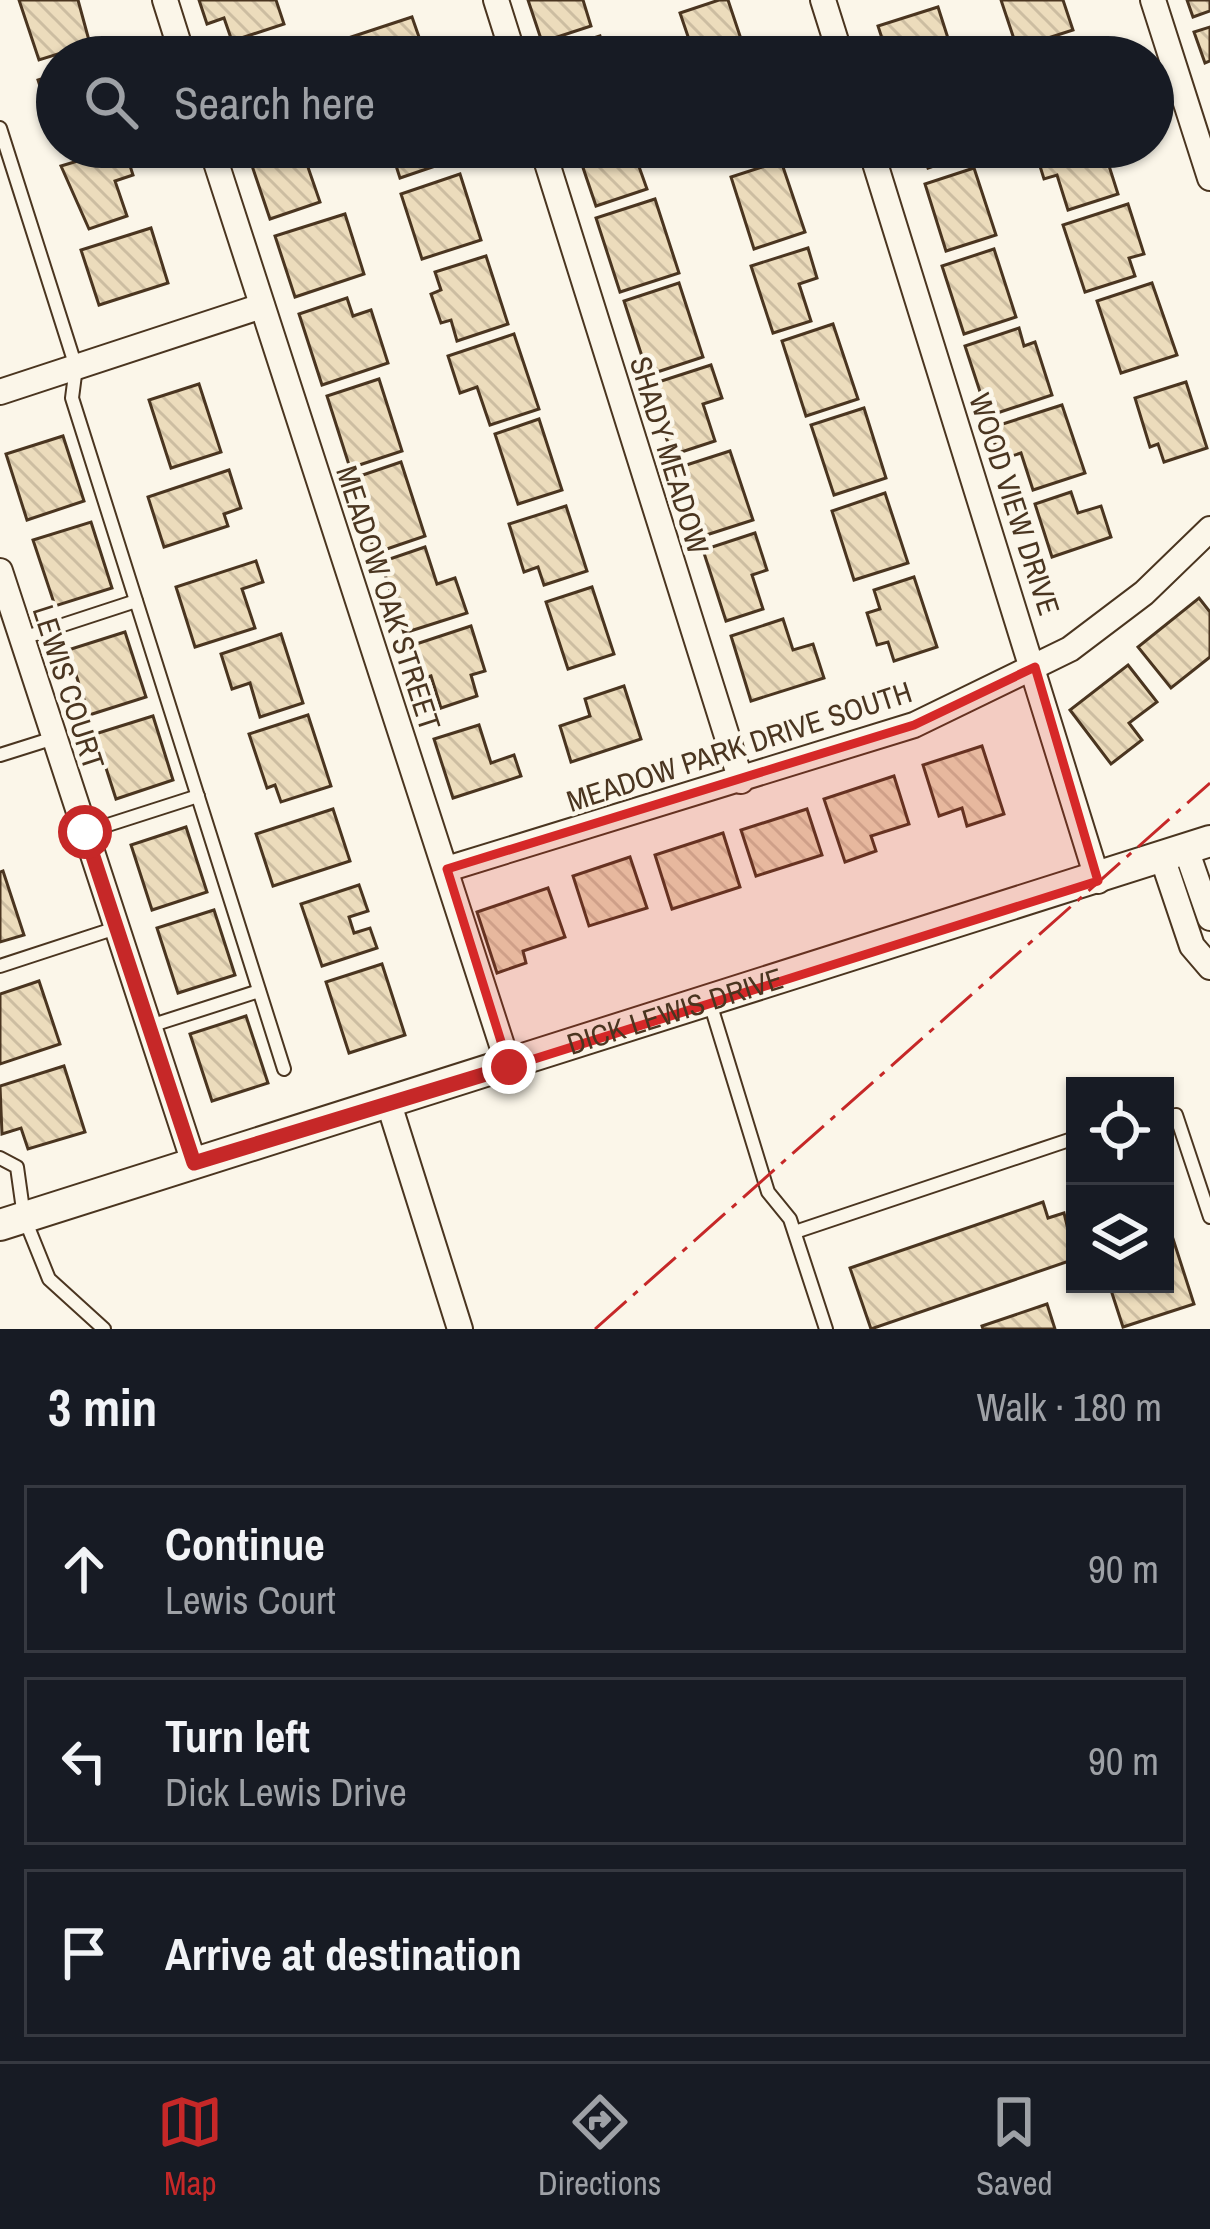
<!DOCTYPE html>
<meta charset="utf-8">
<style>
body{margin:0;font-family:"Archivo Narrow",sans-serif;background:#242831;color:#f1f3f6}
.controls{position:absolute;right:36px;bottom:36px;display:grid;overflow:hidden;border-radius:0px;box-shadow:0 3px 9px #0004}
.controls button{width:108px;height:108px;display:grid;place-items:center;padding:0;border:0;border-bottom:3px solid #363941;background:#171b24;color:#f1f3f6;font:60px sans-serif}
.stop{position:absolute;width:36px;height:36px;margin:-27px;border:9px solid #c62828;border-radius:50%;background:#fff}
.stop.end{background:#c62828;border-color:#fff;box-shadow:0 3px 12px #0008}
.list{margin:0;padding:0;list-style:none}
h2{display:flex;justify-content:space-between;align-items:center;height:156px;margin:0;padding:0 48px;font-size:51px}
h2 small{font-size:39px;font-weight:400;color:#9ea1a6}
.list li{display:grid;grid-template-columns:78px 1fr auto;gap:36px;align-items:center;box-sizing:border-box;height:168px;margin:0 24px 24px;padding:0 24px;border:3px solid #363941;border-radius:0px}
.list b{display:block;font-size:45px;white-space:nowrap}
.list p{margin:0;font-size:39px;white-space:nowrap;color:#9ea1a6}
.list em{font-size:39px;font-style:normal;color:#9ea1a6}
.icon{flex:none;width:66px;height:66px;fill:none;stroke:currentColor;stroke-width:2;stroke-linecap:round;stroke-linejoin:round}
.map{position:relative;flex:none;width:1210px;height:1329px;overflow:hidden}
.search{position:absolute;background:#171b24;box-shadow:0 3px 9px #0004;left:36px;right:36px;top:36px;height:132px;display:flex;align-items:center;gap:30px;box-sizing:border-box;padding:0 42px;border-radius:66px;color:#9ea1a6;font-size:45px}
.sheet{height:732px;background:#171b24}
nav{display:flex;justify-content:space-around;align-items:center;box-sizing:border-box;height:168px;border-top:3px solid #363941;background:#171b24;font-size:33px;color:#9ea1a6}
nav a{display:grid;justify-items:center;gap:6px}
nav .on{color:#c62828}
.map>svg:first-child{display:block}
.building{fill:url(#building-back-hatch);stroke:#4a3520;stroke-width:3}
.lines{fill:none;stroke-linecap:round;stroke-linejoin:round}
.service-casing{stroke:#4a3520;stroke-width:16}
.minor-casing{stroke:#4a3520;stroke-width:28}
.tertiary-casing{stroke:#4a3520;stroke-width:34}
.service{stroke:#fbf6e9;stroke-width:12}
.minor{stroke:#fbf6e9;stroke-width:24}
.tertiary{stroke:#fbf6e9;stroke-width:30}
.power{stroke:#c62828;stroke-width:3;stroke-dasharray:42 9 6 9;stroke-linecap:butt}
.route{stroke:#c62828;stroke-width:15}
.marked{fill:#d62828;fill-opacity:0.2;stroke:#d62828;stroke-width:9;stroke-linejoin:round}
.labels{text-anchor:middle;dominant-baseline:central;stroke-width:9;stroke-linejoin:round;paint-order:stroke}
.street-label{font-size:30px;fill:#4a3520;stroke:#fbf6e9}
</style>
<div class="map">
<svg width="1210" height="1329" viewBox="0 0 1210 1329">
<defs>
<pattern id="building-back-hatch" width="6" height="6" patternUnits="userSpaceOnUse" patternTransform="scale(3)"><rect width="6" height="6" fill="#ecdcbc"/><path d="M-1 5l2 2M0 0l6 6M5-1l2 2" fill="none" stroke="#ccbda1"/></pattern>
</defs>
<rect width="100%" height="100%" fill="#fbf6e9"/>
<g class="building">
<polygon points="19,0 78,0 90,44 39,60"/>
<polygon points="199,0 276,0 284,24 232,41 224,18 207,24"/>
<polygon points="528,0 583,0 591,26 542,42"/>
<polygon points="719,0 728,0 747,57 695,57 680,13"/>
<polygon points="1001,0 1063,0 1073,30 1017,48"/>
<polygon points="1187,0 1210,0 1210,11 1193,17"/>
<polygon points="938,7 954,57 888,57 878,26"/>
<polygon points="412,17 426,57 338,57 333,43"/>
<polygon points="1210,27 1210,61 1205,63 1194,32"/>
<polygon points="600,36 607,57 552,57 550,52"/>
<polygon points="1076,43 1080,57 1033,57"/>
<polygon points="57,74 57,130 54,130 38,80"/>
<polygon points="124,147 133,175 115,181 127,216 89,229 61,166"/>
<polygon points="301,147 320,202 270,219 246,148"/>
<polygon points="390,147 446,147 450,161 400,178"/>
<polygon points="576,147 632,147 647,189 596,206"/>
<polygon points="717,147 775,147 722,164"/>
<polygon points="921,147 966,147 969,154 928,168"/>
<polygon points="1034,147 1103,147 1118,194 1068,210 1057,175 1044,179"/>
<polygon points="781,161 805,232 754,249 731,177"/>
<polygon points="974,168 996,235 946,251 925,184"/>
<polygon points="460,174 481,240 422,259 401,194"/>
<polygon points="655,199 679,273 620,292 596,218"/>
<polygon points="1128,204 1144,254 1129,258 1135,276 1085,292 1063,225"/>
<polygon points="345,214 364,274 295,297 275,236"/>
<polygon points="151,228 168,283 99,305 81,250"/>
<polygon points="808,248 817,278 799,284 811,321 773,333 751,266"/>
<polygon points="994,249 1016,317 964,334 942,266"/>
<polygon points="486,256 508,324 457,341 451,320 441,323 431,294 441,290 435,272"/>
<polygon points="679,283 703,357 648,375 624,301"/>
<polygon points="1152,283 1177,355 1121,373 1097,301"/>
<polygon points="347,298 353,316 371,310 388,363 322,385 299,314"/>
<polygon points="833,324 858,399 806,416 782,341"/>
<polygon points="1019,328 1024,346 1035,342 1052,395 988,416 965,346"/>
<polygon points="514,334 539,409 490,425 477,387 460,393 448,356"/>
<polygon points="711,365 722,398 703,404 715,441 672,455 649,385"/>
<polygon points="379,379 402,451 350,468 327,396"/>
<polygon points="1186,382 1207,448 1164,462 1158,444 1150,447 1135,398"/>
<polygon points="199,384 221,452 171,468 149,400"/>
<polygon points="1062,405 1085,473 1033,490 1021,453 1000,460 990,428"/>
<polygon points="864,408 886,478 834,495 811,425"/>
<polygon points="539,419 562,490 518,504 495,434"/>
<polygon points="63,436 84,501 27,520 6,454"/>
<polygon points="730,451 753,520 700,537 677,468"/>
<polygon points="401,462 425,536 375,553 351,479"/>
<polygon points="229,470 241,508 224,514 228,526 164,547 148,497"/>
<polygon points="1071,492 1078,513 1101,506 1111,537 1052,557 1035,504"/>
<polygon points="885,493 908,563 854,580 832,511"/>
<polygon points="566,506 587,571 544,585 538,567 524,572 509,524"/>
<polygon points="91,522 112,588 55,606 33,540"/>
<polygon points="755,533 767,570 752,575 763,609 726,621 703,550"/>
<polygon points="425,547 437,584 455,578 467,613 404,633 381,562"/>
<polygon points="256,561 263,582 242,589 255,628 195,647 176,587"/>
<polygon points="914,577 937,647 894,661 888,642 877,645 867,613 880,609 874,590"/>
<polygon points="592,587 614,654 568,669 546,602"/>
<polygon points="1199,598 1210,612 1210,657 1171,688 1138,647"/>
<polygon points="783,619 793,650 813,644 824,678 751,701 731,636"/>
<polygon points="471,626 485,671 471,675 477,696 441,708 431,676 415,681 404,648"/>
<polygon points="125,632 146,697 89,715 68,650"/>
<polygon points="281,634 303,703 260,717 250,683 232,689 221,654"/>
<polygon points="1128,665 1157,702 1129,723 1142,740 1111,764 1070,710"/>
<polygon points="624,686 641,739 571,762 560,726 590,716 585,699"/>
<polygon points="308,715 331,786 281,802 275,785 267,788 249,734"/>
<polygon points="153,716 173,780 116,799 95,734"/>
<polygon points="479,725 491,763 514,755 521,776 453,798 434,739"/>
<polygon points="982,746 1004,814 967,826 962,808 939,816 923,765"/>
<polygon points="894,776 909,824 871,836 876,851 845,862 824,799"/>
<polygon points="333,809 350,861 273,886 256,834"/>
<polygon points="807,809 822,855 756,876 741,830"/>
<polygon points="186,827 207,892 152,910 131,845"/>
<polygon points="723,833 740,887 672,909 655,855"/>
<polygon points="630,857 647,908 589,926 573,876"/>
<polygon points="3,871 24,935 0,942 0,872"/>
<polygon points="359,885 368,911 349,917 354,933 370,928 377,948 322,966 301,904"/>
<polygon points="548,888 565,937 523,951 526,963 497,973 477,912"/>
<polygon points="214,910 235,975 178,993 157,928"/>
<polygon points="382,964 405,1035 349,1053 326,982"/>
<polygon points="39,981 60,1044 0,1064 0,994"/>
<polygon points="246,1016 268,1083 212,1101 190,1034"/>
<polygon points="64,1066 85,1132 28,1149 21,1128 2,1134 0,1086"/>
<polygon points="1043,1202 1048,1218 1064,1213 1075,1259 871,1329 850,1268"/>
<polygon points="1165,1214 1194,1304 1123,1327 1109,1284 1165,1284"/>
<polygon points="1047,1304 1055,1329 983,1329 982,1326"/>
</g>
<g class="lines">
<g class="service-casing">
<g id="service">
<polyline points="0,128 76,367 72,398 284,1069"/>
<polyline points="23,638 136,601"/>
<polyline points="0,755 54,738"/>
<polyline points="86,832 198,796"/>
<polyline points="0,966 116,928"/>
<polyline points="710,1003 768,1192 790,1219 826,1329"/>
<polyline points="150,1026 259,991"/>
<polyline points="1165,1117 1176,1115 1210,1217"/>
<polyline points="0,1158 17,1167 24,1217 49,1279 104,1329"/>
<polyline points="795,1232 1075,1138"/>
</g>
</g>
<g class="minor-casing">
<g id="minor">
<polyline points="165,0 183,57"/>
<polyline points="496,0 514,57"/>
<polyline points="823,0 841,57"/>
<polyline points="1153,0 1210,178"/>
<polyline points="211,147 509,1067"/>
<polyline points="542,147 741,781"/>
<polyline points="870,147 1098,881"/>
<polyline points="0,392 262,306"/>
<polyline points="0,571 194,1163"/>
<polyline points="1187,852 1210,918"/>
<polyline points="1163,860 1192,946 1210,967"/>
<polyline points="447,869 914,725 1070,649 1144,593 1210,529"/>
<polyline points="389,1104 460,1329"/>
</g>
</g>
<g class="tertiary-casing">
<g id="tertiary">
<path id="s1" d="M0 1225 1210 841"/>
</g>
</g>
<use href="#service" class="service"/>
<use href="#minor" class="minor"/>
<use href="#tertiary" class="tertiary"/>
<polyline class="power" points="595,1329 1210,783"/>
</g>
<g class="lines">
<polyline class="route" points="85,832 194,1163 509,1067"/>
</g>
<path class="marked" d="M1035 667 1098 881 509 1067 447 869 914 725Z"/>
<g class="labels">
<g class="street-label">
<text transform="translate(670 455) rotate(73)">SHADY MEADOW</text>
<text transform="translate(1015 504) rotate(72)">WOOD VIEW DRIVE</text>
<text transform="translate(389 598) rotate(72)">MEADOW OAK STREET</text>
<text transform="translate(69 687) rotate(72)">LEWIS COURT</text>
<text transform="translate(739 746) rotate(-18)">MEADOW PARK DRIVE SOUTH</text>
<text stroke="none"><textPath href="#s1" startOffset="708">DICK LEWIS DRIVE</textPath></text>
</g>
</g>
</svg>
<div class="controls">
<button><svg class="icon" aria-label="locate" viewBox="0 0 24 24"><circle cx="12" cy="12" r="6"/><path d="M12 2v4M12 18v4M2 12h4M18 12h4"/></svg></button>
<button><svg class="icon" aria-label="layers" viewBox="0 0 24 24"><path d="M12 4l9 5-9 5-9-5zM3 14l9 5 9-5"/></svg></button>
</div>
<div class="stop" style="left:85px;top:832px"></div>
<div class="stop end" style="left:509px;top:1067px"></div>
<div class="search"><svg class="icon" aria-label="search" viewBox="0 0 24 24"><circle cx="10" cy="10" r="6"/><path d="M15 15l6 6"/></svg>Search here</div>
</div>
<section class="sheet">
<h2>3 min<small>Walk · 180 m</small></h2>
<ul class="list">
<li><svg class="icon" aria-label="ahead" viewBox="0 0 24 24"><path d="M12 20V5M6 11l6-6 6 6"/></svg><div><b>Continue</b><p>Lewis Court</p></div><em>90 m</em></li>
<li><svg class="icon" aria-label="left" viewBox="0 0 24 24"><path d="M17 20v-9H6M10 6l-5 5 5 5"/></svg><div><b>Turn left</b><p>Dick Lewis Drive</p></div><em>90 m</em></li>
<li><svg class="icon" aria-label="arrive" viewBox="0 0 24 24"><path d="M6 21V4h12l-3 4 3 4H6"/></svg><div><b>Arrive at destination</b></div></li>
</ul>
</section>
<nav>
<a class="on"><svg class="icon" aria-label="map" viewBox="0 0 24 24"><path d="M3 6l6-2 6 2 6-2v14l-6 2-6-2-6 2zM9 4v14M15 6v14"/></svg>Map</a>
<a><svg class="icon" aria-label="directions" viewBox="0 0 24 24"><path d="M12 3l9 9-9 9-9-9zM9 14v-3h6M13 9l2 2-2 2"/></svg>Directions</a>
<a><svg class="icon" aria-label="saved" viewBox="0 0 24 24"><path d="M7 4h10v16l-5-4-5 4z"/></svg>Saved</a>
</nav>
